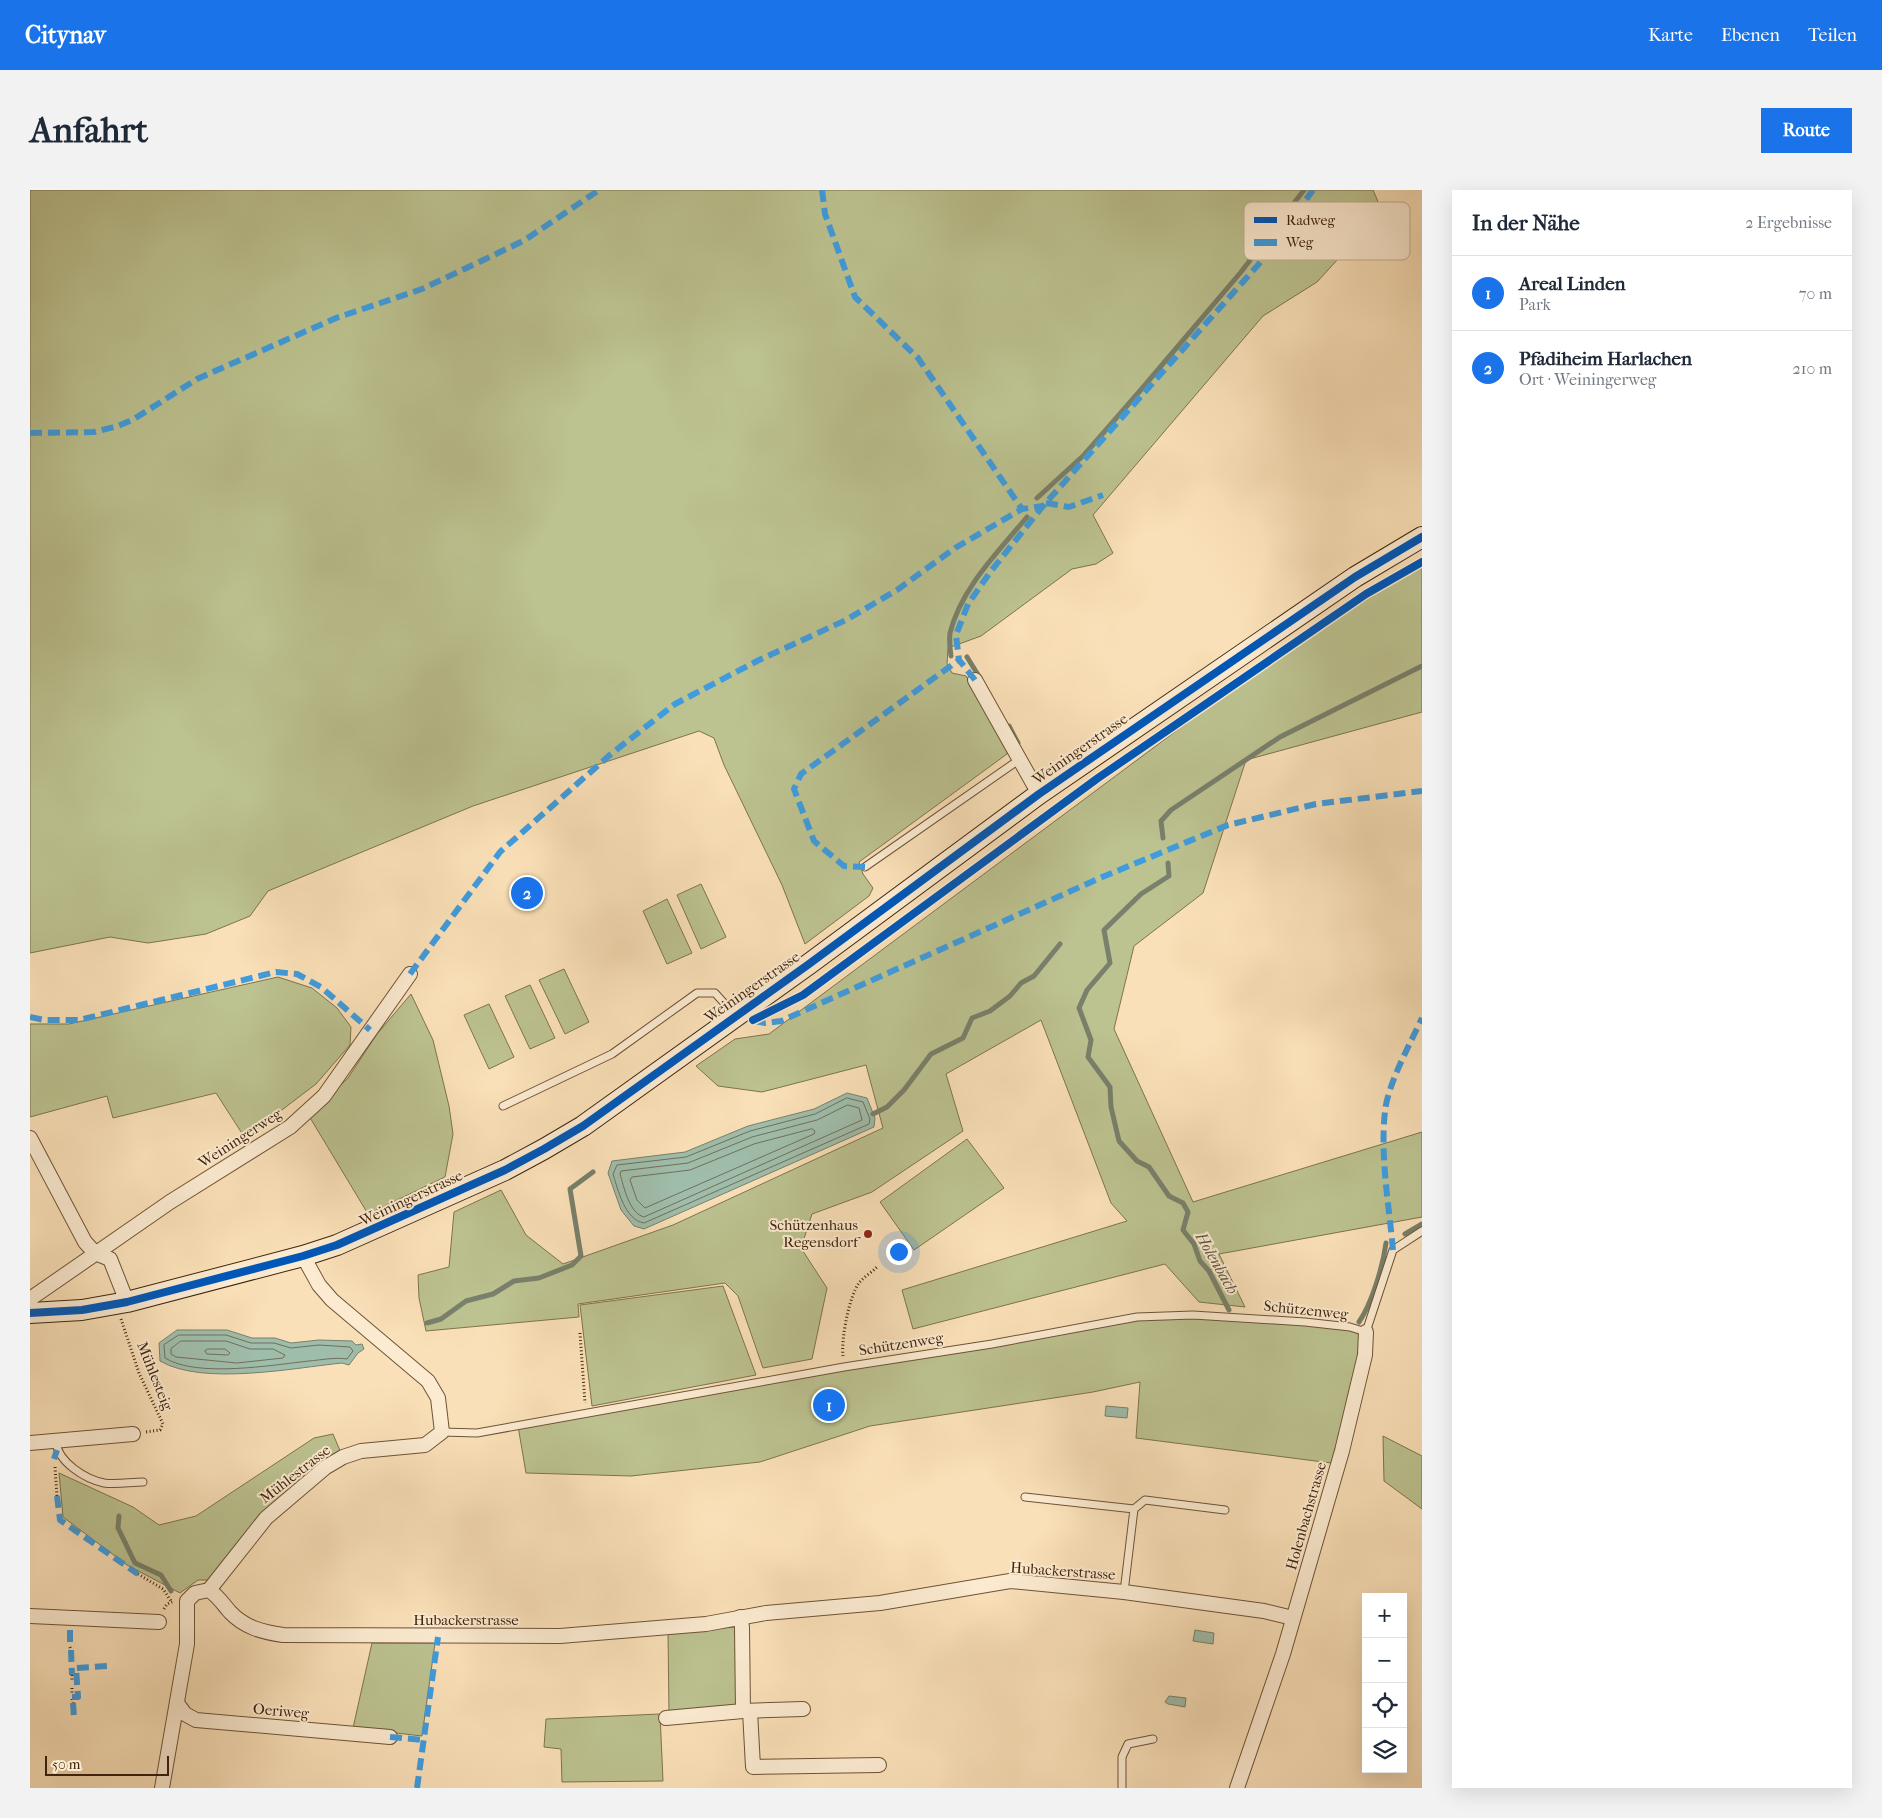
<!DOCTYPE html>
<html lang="de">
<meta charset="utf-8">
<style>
body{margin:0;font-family:"IM FELL French Canon",serif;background:#f2f2f3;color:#1f2937}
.controls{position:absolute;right:15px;bottom:15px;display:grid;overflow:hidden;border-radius:0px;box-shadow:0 5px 20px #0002}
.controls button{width:45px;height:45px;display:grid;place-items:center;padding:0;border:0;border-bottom:1px solid #e0e1e3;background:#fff;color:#1f2937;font:25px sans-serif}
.scale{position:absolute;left:15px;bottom:12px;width:124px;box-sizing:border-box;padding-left:5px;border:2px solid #40240b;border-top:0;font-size:14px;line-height:18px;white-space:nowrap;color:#40240b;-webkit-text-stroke:4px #fcebd1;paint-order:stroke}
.you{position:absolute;left:868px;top:1061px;width:18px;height:18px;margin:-12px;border:4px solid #fff;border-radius:50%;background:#1a73e8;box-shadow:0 0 0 8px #1a73e833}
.badge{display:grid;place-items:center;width:32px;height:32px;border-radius:50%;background:#1a73e8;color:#fff;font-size:16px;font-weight:700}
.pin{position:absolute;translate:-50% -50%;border:2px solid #fff;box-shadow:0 1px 5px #0006}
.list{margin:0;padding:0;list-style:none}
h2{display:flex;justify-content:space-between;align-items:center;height:65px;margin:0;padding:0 20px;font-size:21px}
h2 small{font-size:16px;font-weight:400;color:#747a83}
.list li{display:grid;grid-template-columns:32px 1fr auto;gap:15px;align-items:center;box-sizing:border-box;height:75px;padding:0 20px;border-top:1px solid #e0e1e3}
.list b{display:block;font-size:19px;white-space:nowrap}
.list p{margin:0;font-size:16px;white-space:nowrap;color:#747a83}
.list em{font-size:16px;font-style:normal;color:#747a83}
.icon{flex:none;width:28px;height:28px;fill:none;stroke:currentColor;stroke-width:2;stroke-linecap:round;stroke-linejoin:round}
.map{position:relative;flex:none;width:1392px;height:1598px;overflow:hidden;border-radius:0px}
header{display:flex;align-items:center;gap:30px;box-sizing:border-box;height:70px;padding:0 25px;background:#1a73e8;color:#fff}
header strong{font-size:24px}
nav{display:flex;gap:28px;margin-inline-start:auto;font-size:18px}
.intro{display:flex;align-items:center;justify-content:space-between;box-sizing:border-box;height:120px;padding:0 30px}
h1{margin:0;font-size:35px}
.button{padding:12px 22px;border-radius:0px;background:#1a73e8;color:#fff;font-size:18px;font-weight:700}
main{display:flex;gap:30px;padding:0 30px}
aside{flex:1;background:#fff;border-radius:0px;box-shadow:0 5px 20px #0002}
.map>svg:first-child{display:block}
.green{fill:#bcc290;stroke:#7e734e}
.water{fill:#9fbdab;stroke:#79806b}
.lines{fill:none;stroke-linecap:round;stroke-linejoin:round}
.shore{stroke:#70705b;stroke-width:1}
.stream{stroke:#79806b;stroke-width:5}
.lane-casing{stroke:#6e5336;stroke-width:9}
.street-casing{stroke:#6e5336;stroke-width:16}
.secondary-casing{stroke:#40240b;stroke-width:22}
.path{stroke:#40240b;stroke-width:3;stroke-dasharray:1 2.5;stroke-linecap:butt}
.lane{stroke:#fcebd1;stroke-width:7}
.street{stroke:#fcebd1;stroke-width:14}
.secondary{stroke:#fcebd1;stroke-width:20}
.quiet{stroke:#3f9cde;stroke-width:6;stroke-dasharray:12 6;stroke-linecap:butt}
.cycleway-casing{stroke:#fcebd1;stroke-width:11}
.cycleway{stroke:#0057b8;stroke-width:8}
.poi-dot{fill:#8f2418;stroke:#fcebd1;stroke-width:2}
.labels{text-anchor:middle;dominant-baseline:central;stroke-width:4;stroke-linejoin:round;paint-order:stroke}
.street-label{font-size:15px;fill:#40240b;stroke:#fcebd1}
.poi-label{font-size:15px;fill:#40240b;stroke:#fcebd1;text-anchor:end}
.water-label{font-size:16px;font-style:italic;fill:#5c523b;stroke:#fcebd1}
.key{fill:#fcebd1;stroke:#c4af96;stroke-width:1}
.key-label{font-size:14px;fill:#40240b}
</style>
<header>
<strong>Citynav</strong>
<nav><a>Karte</a><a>Ebenen</a><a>Teilen</a></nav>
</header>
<div class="intro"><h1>Anfahrt</h1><a class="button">Route</a></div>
<main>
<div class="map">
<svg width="1392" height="1598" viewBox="0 0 1392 1598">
<rect width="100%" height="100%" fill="#fae0b8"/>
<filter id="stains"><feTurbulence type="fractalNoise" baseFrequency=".004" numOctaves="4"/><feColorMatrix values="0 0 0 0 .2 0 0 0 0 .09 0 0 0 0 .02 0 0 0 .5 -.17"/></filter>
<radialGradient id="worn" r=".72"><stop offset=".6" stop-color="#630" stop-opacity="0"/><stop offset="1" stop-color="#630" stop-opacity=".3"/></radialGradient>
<g class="green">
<polygon points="0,0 1343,0 1352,21 1287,92 1233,126 1063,325 1083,363 1066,374 1042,379 951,446 918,458 917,474 922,483 936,486 977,555 977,564 829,672 833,684 843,698 839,706 775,754 752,695 694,575 684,548 669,541 443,616 238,701 220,726 176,744 118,753 80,747 0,763"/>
<polygon points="1392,378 1392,522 1216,570 1173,703 1104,756 1084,839 1163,1012 1392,942 1392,1027 1189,1064 1215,1117 1169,1112 1135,1074 883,1139 872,1100 1097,1031 1081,1013 1011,830 916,884 933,941 842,1002 782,1024 771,1058 797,1098 782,1169 733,1178 708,1106 695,1093 548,1114 549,1127 396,1141 389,1108 388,1085 419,1077 424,1022 471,1000 496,1045 533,1074 643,1035 853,938 836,875 732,902 688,896 666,876 705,849 739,844 1189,509 1366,390"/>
<polygon points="671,694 696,747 671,759 647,705"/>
<polygon points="637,709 662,763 637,774 613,721"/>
<polygon points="534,779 559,832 535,844 509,790"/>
<polygon points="248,787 282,798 307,818 321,837 320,855 286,894 215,948 186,903 83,928 77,906 0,927 0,834 39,834"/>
<polygon points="500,795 525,848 500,859 475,806"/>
<polygon points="381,804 403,850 419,916 423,944 415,987 338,1024 279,926 318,888 347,844"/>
<polygon points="459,814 484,867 459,879 434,825"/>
<polygon points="937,949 974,998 884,1060 850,1012"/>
<polygon points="693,1096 726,1185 562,1216 550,1115"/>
<polygon points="1132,1125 1274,1132 1336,1142 1309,1274 1106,1248 1110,1192 1063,1202 840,1236 730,1272 601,1286 496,1283 488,1236 731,1193 964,1157"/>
<polygon points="303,1244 311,1263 180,1390 168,1390 150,1403 97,1375 33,1327 29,1283 103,1317 129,1335 166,1326 284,1248"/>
<polygon points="1353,1246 1392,1266 1392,1319 1354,1291"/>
<polygon points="705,1437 708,1518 639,1523 638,1443"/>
<polygon points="342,1453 405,1453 392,1546 323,1538"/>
<polygon points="630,1524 633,1591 532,1592 531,1559 514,1557 516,1529"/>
</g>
<g class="water">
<polygon points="817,903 837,908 845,928 844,937 614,1039 604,1036 591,1020 578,983 582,971 655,962 718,936 784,919"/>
<path d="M147 1140H197L222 1148H245L261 1153 289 1150 322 1151 326 1155 332 1154 334 1159 328 1163 319 1175 312 1173C263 1178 173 1196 130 1171L129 1153Z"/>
<polygon points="1076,1216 1098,1218 1097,1228 1075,1226"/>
<polygon points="1165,1440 1184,1443 1183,1454 1163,1451"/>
<polygon points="1139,1506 1156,1508 1155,1517 1138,1514 1135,1512"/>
</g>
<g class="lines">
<g class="shore">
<path d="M817 908 833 912 840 929 839 934 614 1033C595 1030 588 1000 583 984L587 975 656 967 720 941 785 924Z"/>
<path d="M818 915 829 918 832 930 614 1027C599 1023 594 997 590 984L591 981 658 973 722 947 787 930Z"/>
<polygon points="782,939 785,941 784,944 615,1018 607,1010 600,990 602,987 660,980 724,954"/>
<path d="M149 1145H196L221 1153H244L261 1158 289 1155 320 1157 323 1161 317 1169C305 1167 291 1170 279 1171 242 1175 167 1188 135 1168L134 1155Z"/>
<polygon points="151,1151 196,1151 220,1159 243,1159 255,1165 253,1168 207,1173 146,1167 141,1164 141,1159"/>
<polygon points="178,1159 195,1159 200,1163 198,1165 177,1164 175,1161"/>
</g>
<g class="stream">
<polyline points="1007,308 1054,265 1109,202 1211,82 1274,0"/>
<path d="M921 466C920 459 919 450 920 443 931 398 969 361 997 327"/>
<polyline points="937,467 950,488"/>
<polyline points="979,536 988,553"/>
<polyline points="1133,648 1131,631 1141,620 1250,547 1392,476"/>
<polyline points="1138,673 1139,686 1111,704 1074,740 1080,773 1057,800 1049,818 1061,850 1058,867 1080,897 1081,917 1089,951 1107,971 1119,977 1139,1006 1153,1013 1158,1022 1153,1040 1164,1054 1170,1071 1179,1081 1199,1120"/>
<polyline points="843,924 857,917 874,900 901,864 933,848 942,828 960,821 980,806 991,793 1004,786 1030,754"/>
<polyline points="1375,1044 1392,1034"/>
<path d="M1329 1132C1342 1113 1353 1076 1356 1053"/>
<polyline points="397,1133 411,1129 436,1111 463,1104 484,1091 509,1088 542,1075 551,1066 540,999 563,982"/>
<polyline points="89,1326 88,1338 105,1373 131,1385 141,1401"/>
</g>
<g class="lane-casing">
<g id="lane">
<polyline points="835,677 990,569"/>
<polyline points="473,916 582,864 667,803 685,803 705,825"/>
<polyline points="412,1242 447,1243 814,1177 962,1154 1107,1127 1163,1125 1275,1132 1320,1137 1336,1142 1363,1060 1392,1041"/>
<path d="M26 1252C28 1272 55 1289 74 1293 86 1295 101 1292 113 1292"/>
<polyline points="995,1307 1104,1319 1094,1402"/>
<polyline points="1104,1319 1115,1310 1195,1320"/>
<polyline points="1092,1598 1092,1567 1098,1554 1123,1549"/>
</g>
</g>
<g class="street-casing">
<g id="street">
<polyline points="945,490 1009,604"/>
<polyline points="0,948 55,1052 65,1063 80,1069 97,1112"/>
<polyline points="0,1109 140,1012 260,937 294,906 380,784"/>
<polyline points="0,1253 103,1244"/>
<path d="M179 1400C189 1407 192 1413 200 1422 215 1438 233 1442 253 1445L530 1446 676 1434 736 1423 850 1413 980 1391 1094 1402 1234 1421 1263 1428"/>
<polyline points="0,1426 129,1432"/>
<polyline points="147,1513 155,1524 166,1530 360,1547"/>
<polyline points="713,1521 773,1519"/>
<polyline points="720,1521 723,1577 849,1575"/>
<polyline points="636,1528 713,1521 712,1437 710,1427"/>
<polyline points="132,1598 157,1454 157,1411 165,1403 179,1400 236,1328 296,1277 313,1267 331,1261 395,1255 412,1242 408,1208 398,1191 302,1110 289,1095 273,1066"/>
<polyline points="1207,1598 1253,1464 1312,1261 1335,1165 1336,1142"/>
</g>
</g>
<g class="secondary-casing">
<polyline id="secondary" points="0,1123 52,1120 97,1112 273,1066 307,1055 475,980 514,959 553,936 779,774 1009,604 1325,387 1392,347"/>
</g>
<g class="path">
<polyline points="91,1129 109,1183 133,1234 130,1240 116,1242"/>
<polyline points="550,1143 555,1213"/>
<path d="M813 1166C811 1149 819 1107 829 1093 834 1087 842 1082 847 1077"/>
<polyline points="25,1277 27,1306"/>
<polyline points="108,1384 133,1399 141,1411"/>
<polyline points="134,1419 137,1414 144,1411"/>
<polyline points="40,1457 41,1460"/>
<polyline points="42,1485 42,1492"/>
<polyline points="42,1498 42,1504"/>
<polyline points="42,1509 43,1513"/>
</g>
<use href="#lane" class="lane"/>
<use href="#street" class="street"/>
<use href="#secondary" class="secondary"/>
<g class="quiet">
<polyline points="792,0 795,24 825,107 888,168 992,319"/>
<polyline points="0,243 64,242 88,236 104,229 167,189 306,128 392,99 466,64 495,50 569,0"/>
<polyline points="1016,313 1039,317 1073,305"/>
<polyline points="945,490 929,470 926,445 938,414 961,381 1013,316 1228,75 1283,0"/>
<polyline points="835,677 814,676 784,651 764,599 771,584 929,470"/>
<polyline points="380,784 470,662 581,564 645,514 729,470 816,430 867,400 925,358 992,319 1013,316"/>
<polyline points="0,827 14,830 49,830 246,782 267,784 291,797 340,840"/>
<polyline points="724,831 735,833 751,831 1070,688 1198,635 1286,614 1392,601"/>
<path d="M1363 1060C1359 1015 1350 967 1355 921 1358 894 1380 854 1392 828"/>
<polyline points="24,1269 27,1260"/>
<polyline points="27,1306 30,1330 108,1384"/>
<polyline points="40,1440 40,1457"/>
<polyline points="41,1460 42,1485"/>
<polyline points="42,1507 48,1507 46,1478 78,1476"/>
<polyline points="43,1513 44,1527"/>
<polyline points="360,1547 394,1550"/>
<polyline points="387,1598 408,1447"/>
</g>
<g class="cycleway-casing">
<g id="cycleway">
<polyline points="723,830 773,805 1068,588 1336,404 1392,372"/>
<polyline points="0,1123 52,1120 97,1112 273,1066 307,1055 475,980 514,959 553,936 779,774 1009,604 1325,387 1392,347"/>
</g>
</g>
<use href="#cycleway" class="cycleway"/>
</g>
<circle class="poi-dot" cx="838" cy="1044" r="5"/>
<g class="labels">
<g class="street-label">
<text transform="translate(1050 559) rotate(-35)">Weiningerstrasse</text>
<text transform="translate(722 797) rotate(-35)">Weiningerstrasse</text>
<text transform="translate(210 948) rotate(-33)">Weiningerweg</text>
<text transform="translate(381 1008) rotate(-25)">Weiningerstrasse</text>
<text transform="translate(1276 1120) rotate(6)">Schützenweg</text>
<text transform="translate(871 1154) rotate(-9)">Schützenweg</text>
<text transform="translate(125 1186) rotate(68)">Mühlesteig</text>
<text transform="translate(265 1284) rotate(-38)">Mühlestrasse</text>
<text transform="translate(1276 1326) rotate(-74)">Holenbachstrasse</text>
<text transform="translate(1033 1381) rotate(4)">Hubackerstrasse</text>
<text x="436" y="1430">Hubackerstrasse</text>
<text transform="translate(251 1521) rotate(5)">Oeriweg</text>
</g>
<g class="poi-label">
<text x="828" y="1035">Schützenhaus<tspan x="828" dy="17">Regensdorf</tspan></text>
</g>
<g class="water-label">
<text transform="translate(1187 1073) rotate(60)">Holenbach</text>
</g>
</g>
<rect x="1214" y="12" width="166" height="58" rx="8" class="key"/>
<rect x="1224" y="27" width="23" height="6" fill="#0057b8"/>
<rect x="1224" y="49" width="23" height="7" fill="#3f9cde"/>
<g class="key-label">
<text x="1256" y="35">Radweg</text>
<text x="1256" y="57">Weg</text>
</g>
<rect width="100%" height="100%" filter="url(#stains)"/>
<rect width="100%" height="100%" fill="url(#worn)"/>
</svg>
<div class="controls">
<button>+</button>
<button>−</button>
<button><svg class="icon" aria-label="locate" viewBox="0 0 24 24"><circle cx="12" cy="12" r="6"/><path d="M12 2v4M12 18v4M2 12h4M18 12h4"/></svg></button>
<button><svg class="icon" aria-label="layers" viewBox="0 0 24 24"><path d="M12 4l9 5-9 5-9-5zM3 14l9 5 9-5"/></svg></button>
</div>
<div class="scale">50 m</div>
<div class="you"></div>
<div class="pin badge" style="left:799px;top:1215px">1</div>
<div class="pin badge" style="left:497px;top:703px">2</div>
</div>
<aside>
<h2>In der Nähe<small>2 Ergebnisse</small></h2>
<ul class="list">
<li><span class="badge">1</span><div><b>Areal Linden</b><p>Park</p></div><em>70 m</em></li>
<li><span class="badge">2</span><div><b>Pfadiheim Harlachen</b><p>Ort · Weiningerweg</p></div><em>210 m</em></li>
</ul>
</aside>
</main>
